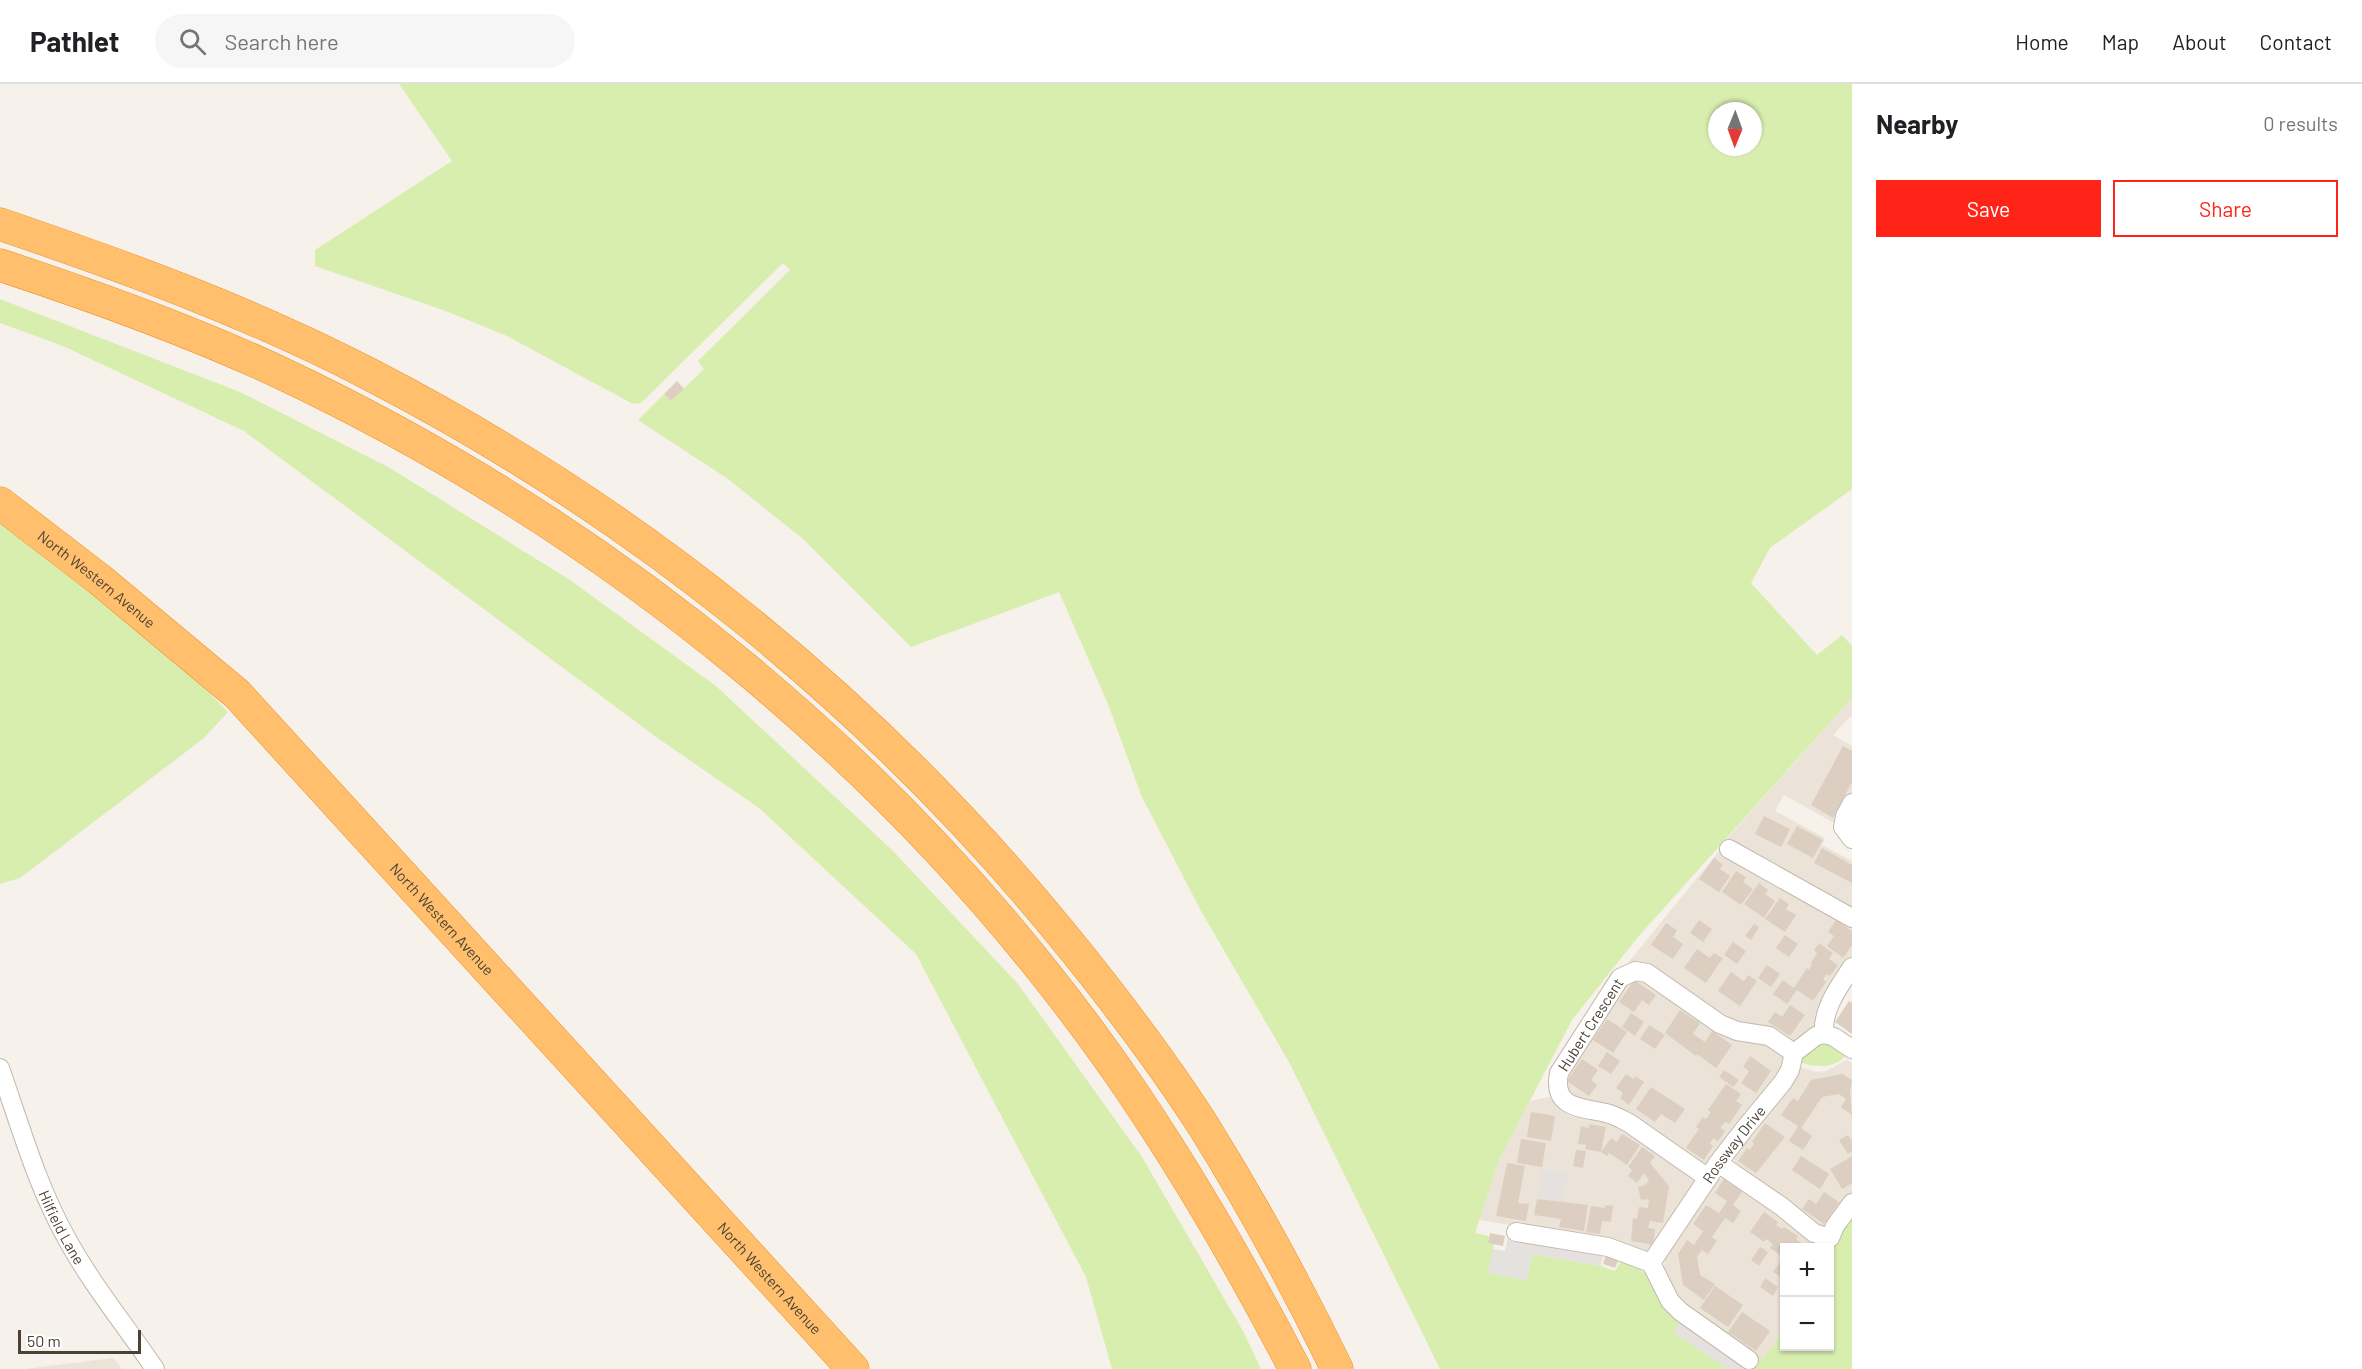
<!DOCTYPE html>
<meta charset="utf-8">
<style>
body{margin:0;font-family:Barlow,sans-serif;background:#f6f6f6;color:#202124}
.controls{position:absolute;right:18px;bottom:18px;display:grid;overflow:hidden;border-radius:0px;box-shadow:0 2px 4px #0004}
.controls button{width:54px;height:54px;display:grid;place-items:center;padding:0;border:0;border-bottom:2px solid #e0e0e0;background:#fff;color:#202124;font:30px sans-serif}
.compass{position:absolute;left:1708px;top:18px;width:54px;height:54px;border-radius:50%;background:#fff;box-shadow:0 2px 4px #0004;rotate:181deg}
.scale{position:absolute;left:18px;bottom:15px;width:123px;box-sizing:border-box;padding-left:6px;border:3px solid #4b4137;border-top:0;font-size:16px;line-height:21px;white-space:nowrap;color:#4b4137;-webkit-text-stroke:4px #fff;paint-order:stroke}
.list{margin:0;padding:0;list-style:none}
h2{display:flex;justify-content:space-between;align-items:center;height:78px;margin:0;padding:0 24px;font-size:26px}
h2 small{font-size:20px;font-weight:400;color:#757577}
.actions{display:flex;gap:12px;padding:18px 24px}
.actions a{flex:1;padding:14px 0;border:2px solid #ff2318;border-radius:0px;text-align:center;font-size:21px;color:#ff2318}
.actions .main{background:#ff2318;color:#fff}
.icon{flex:none;width:33px;height:33px;fill:none;stroke:currentColor;stroke-width:2;stroke-linecap:round;stroke-linejoin:round}
.map{position:relative;flex:none;width:1852px;height:1285px;overflow:hidden}
header{display:flex;align-items:center;gap:36px;box-sizing:border-box;height:84px;padding:0 30px;background:#fff;border-bottom:2px solid #e0e0e0}
header strong{font-size:28px}
nav{display:flex;gap:33px;margin-inline-start:auto;font-size:21px}
.search{width:420px;height:54px;background:#f6f6f6;display:flex;align-items:center;gap:15px;box-sizing:border-box;padding:0 21px;border-radius:33px;color:#757577;font-size:22px}
main{display:flex}
aside{flex:1;background:#fff}
.map>svg:first-child{display:block}
.residential{fill:#ebe3d7}
.green{fill:#d8eeaf;fill-rule:evenodd}
.parking{fill:#e5e1de}
.building{fill:#dccfc1}
.lines{fill:none;stroke-linecap:round;stroke-linejoin:round}
.street-casing{stroke:#c3b8ab;stroke-width:20}
.highway-casing{stroke:#ee932c;stroke-width:33}
.street{stroke:#fff;stroke-width:18}
.highway{stroke:#ffbf6c;stroke-width:32}
.labels{text-anchor:middle;dominant-baseline:central;stroke-width:4.5;stroke-linejoin:round;paint-order:stroke}
.street-label{font-size:15px;fill:#4b4137;stroke:#fff}
</style>
<header>
<strong>Pathlet</strong>
<div class="search"><svg class="icon" aria-label="search" viewBox="0 0 24 24"><circle cx="10" cy="10" r="6"/><path d="M15 15l6 6"/></svg>Search here</div>
<nav><a>Home</a><a>Map</a><a>About</a><a>Contact</a></nav>
</header>
<main>
<div class="map">
<svg width="1852" height="1285" viewBox="0 0 1852 1285">
<rect width="100%" height="100%" fill="#f6f1ea"/>
<g class="residential">
<polygon points="1852,614 1852,631 1833,651 1852,662 1852,710 1836,740 1784,711 1775,727 1825,754 1822,761 1852,777 1852,825 1727,755"/>
<polygon points="1719,767 1852,840 1852,872 1841,889 1816,943 1796,959 1728,937 1642,880 1628,879"/>
<polygon points="1637,894 1779,967 1782,973 1784,986 1708,1080 1699,1079 1575,1017 1565,1004 1567,992 1627,899"/>
<polygon points="1847,976 1852,979 1852,1113 1831,1140 1823,1143 1817,1143 1738,1086 1733,1072 1797,982 1816,988 1826,987"/>
<polygon points="1550,1013 1557,1024 1570,1032 1612,1037 1694,1091 1695,1097 1654,1165 1646,1170 1612,1157 1479,1136 1498,1078 1530,1017"/>
<polygon points="1725,1093 1783,1130 1824,1163 1784,1164 1784,1246 1763,1276 1685,1222 1675,1213 1664,1188 1665,1170 1715,1097"/>
<polygon points="114,1274 122,1285 24,1285"/>
</g>
<g class="green">
<path d="M399 0H1852V405L1770 464 1751 499 1817 571 1842 551 1852 562V614L1638 853 1572 936 1498 1078 1475 1149 1489 1152 1488 1159 1494 1160 1489 1189 1527 1196 1532 1170 1601 1182 1615 1187 1623 1174 1646 1190 1681 1237 1674 1248 1728 1285H1440L1290 980 1201 827 1141 711 1108 620 1059 508 911 563 803 455 728 395 638 336 664 310 671 317 704 285 698 277 790 186 783 179 641 319 633 320 505 251 443 226 315 182V166L452 77ZM1717 27H1753V63H1717Z"/>
<polygon points="0,215 240,308 390,384 570,496 716,602 892,766 1018,900 1142,1073 1243,1247 1261,1285 1112,1285 1086,1193 916,870 759,724 659,655 244,347 63,262 0,239"/>
<polygon points="0,431 172,571 228,628 204,654 20,794 0,800"/>
<path d="M1824 957 1847 970C1835 985 1816 984 1799 978L1802 973Z"/>
<polygon points="1852,1126 1852,1285 1744,1285 1755,1270 1763,1275 1784,1246 1784,1262 1830,1262 1830,1179 1833,1174 1833,1159"/>
</g>
<g class="parking">
<polygon points="1542,1085 1569,1089 1563,1119 1537,1115"/>
<polygon points="1508,1153 1603,1170 1601,1182 1532,1170 1527,1196 1488,1189 1493,1165 1505,1167"/>
<polygon points="1681,1237 1746,1282 1744,1285 1728,1285 1673,1248"/>
</g>
<g class="building">
<polygon points="677,297 684,305 671,317 664,310"/>
<polygon points="1843,662 1852,667 1852,698 1833,734 1811,721"/>
<polygon points="1764,732 1790,745 1781,763 1755,750"/>
<polygon points="1797,742 1823,756 1813,774 1787,760"/>
<polygon points="1822,764 1852,781 1852,799 1814,779"/>
<polygon points="1714,774 1723,781 1720,785 1730,792 1719,808 1699,795"/>
<polygon points="1736,787 1746,793 1743,798 1753,805 1741,821 1722,808"/>
<polygon points="1759,799 1768,806 1765,810 1775,817 1764,834 1744,820"/>
<polygon points="1780,814 1789,820 1786,825 1796,831 1785,848 1765,835"/>
<polygon points="1699,836 1712,845 1703,858 1690,849"/>
<polygon points="1836,836 1852,847 1852,861 1843,874 1827,862 1834,852 1828,848"/>
<polygon points="1666,839 1677,846 1673,853 1683,860 1673,875 1651,861"/>
<polygon points="1754,840 1759,843 1751,856 1745,852"/>
<polygon points="1785,851 1798,860 1789,873 1776,864"/>
<polygon points="1733,858 1746,867 1737,880 1724,871"/>
<polygon points="1819,859 1833,869 1829,875 1838,881 1830,892 1827,890 1823,895 1826,898 1813,917 1797,906 1787,920 1773,910 1783,896 1794,904 1807,884 1809,886 1812,880 1811,879 1817,869 1814,866"/>
<polygon points="1697,865 1710,874 1714,869 1723,874 1706,899 1684,884"/>
<polygon points="1767,881 1780,890 1771,903 1758,894"/>
<polygon points="1731,888 1744,897 1748,891 1757,897 1740,922 1718,907"/>
<polygon points="1634,896 1656,911 1649,921 1642,916 1634,928 1619,918"/>
<polygon points="1849,917 1852,919 1852,950 1835,938"/>
<polygon points="1790,921 1805,931 1790,952 1768,938 1775,928 1782,933"/>
<polygon points="1680,926 1700,939 1693,950 1705,958 1712,947 1732,961 1716,984 1697,970 1696,972 1665,949"/>
<polygon points="1631,929 1644,938 1635,952 1622,943"/>
<polygon points="1607,935 1627,948 1613,969 1593,956"/>
<polygon points="1649,941 1665,951 1655,965 1640,955"/>
<polygon points="1607,968 1620,977 1611,990 1598,982"/>
<polygon points="1750,972 1771,987 1756,1009 1741,999 1749,987 1743,983"/>
<polygon points="1582,975 1598,986 1591,996 1597,1001 1589,1012 1567,997"/>
<polygon points="1724,986 1739,996 1733,1003 1719,993"/>
<polygon points="1626,990 1633,995 1635,992 1644,998 1629,1021 1620,1014 1623,1009 1616,1004"/>
<polygon points="1842,990 1852,996 1850,1009 1852,1031 1841,1023 1846,1015 1839,1010 1822,1013 1801,1044 1812,1052 1803,1066 1789,1057 1798,1042 1781,1031 1793,1014 1798,1017 1811,996"/>
<polygon points="1726,1000 1741,1010 1736,1017 1742,1021 1729,1040 1725,1038 1720,1044 1725,1047 1718,1057 1713,1054 1710,1060 1713,1062 1704,1076 1686,1064 1699,1045 1696,1043 1703,1033 1706,1035 1711,1028 1708,1026"/>
<polygon points="1651,1003 1685,1025 1675,1039 1661,1030 1655,1038 1636,1025"/>
<polygon points="1531,1028 1555,1032 1551,1057 1527,1053"/>
<polygon points="1765,1039 1785,1053 1756,1089 1738,1077 1747,1064 1750,1066 1754,1060 1752,1058"/>
<polygon points="1589,1040 1606,1043 1601,1068 1585,1065 1586,1061 1578,1060 1581,1042 1589,1044"/>
<polygon points="1622,1050 1640,1061 1627,1081 1609,1069 1607,1072 1601,1068 1611,1054 1617,1058"/>
<polygon points="1848,1051 1852,1057 1852,1067 1848,1070 1839,1056"/>
<polygon points="1521,1055 1546,1059 1542,1083 1517,1079"/>
<polygon points="1642,1063 1655,1072 1650,1079 1669,1102 1663,1139 1650,1137 1648,1144 1655,1145 1653,1161 1631,1157 1633,1134 1637,1135 1639,1123 1648,1124 1649,1115 1641,1116 1638,1103 1645,1101 1649,1097 1644,1089 1637,1099 1628,1092 1632,1086 1628,1083"/>
<polygon points="1576,1066 1586,1067 1583,1084 1573,1082"/>
<polygon points="1801,1072 1829,1090 1820,1105 1792,1086"/>
<polygon points="1852,1072 1852,1099 1842,1105 1830,1085"/>
<polygon points="1507,1079 1525,1082 1518,1119 1529,1120 1526,1137 1496,1132"/>
<polygon points="1724,1095 1742,1108 1733,1121 1741,1127 1733,1139 1725,1134 1712,1153 1717,1157 1708,1170 1702,1166 1697,1173 1700,1191 1715,1200 1704,1216 1683,1201 1678,1170 1687,1156 1694,1161 1703,1147 1693,1140 1706,1121 1719,1129 1727,1117 1715,1109"/>
<polygon points="1824,1108 1839,1118 1824,1140 1802,1125 1809,1115 1816,1120"/>
<polygon points="1537,1115 1588,1121 1584,1147 1559,1143 1561,1135 1534,1131"/>
<polygon points="1605,1121 1613,1122 1611,1138 1602,1137 1600,1150 1586,1148 1591,1122 1605,1124"/>
<polygon points="1764,1128 1778,1138 1776,1141 1782,1145 1784,1143 1798,1152 1796,1155 1802,1160 1800,1164 1784,1164 1783,1173 1770,1164 1773,1160 1766,1155 1764,1158 1750,1148"/>
<polygon points="1490,1149 1505,1152 1503,1162 1488,1159"/>
<polygon points="1760,1163 1768,1168 1759,1182 1751,1176"/>
<polygon points="1607,1168 1620,1173 1615,1184 1603,1180"/>
<polygon points="1782,1175 1784,1177 1784,1188 1781,1193 1773,1188"/>
<polygon points="1765,1194 1778,1203 1773,1212 1760,1203"/>
<polygon points="1715,1202 1743,1221 1728,1243 1700,1224"/>
<polygon points="1742,1228 1770,1247 1756,1267 1728,1248"/>
</g>
<g class="lines">
<g class="street-casing">
<g id="street">
<polyline points="1852,719 1845,732 1843,743 1852,755"/>
<polyline points="1729,765 1852,834"/>
<path d="M1824 950C1822 925 1839 903 1852 883"/>
<path id="s1" d="M0 984C20 1041 37 1102 67 1155 92 1201 126 1242 155 1285"/>
<polyline points="1718,1079 1781,1122 1814,1149 1830,1154 1835,1142 1852,1119"/>
<path id="s2" d="M1708 1094 1629 1039C1621 1035 1615 1031 1606 1029 1581 1023 1552 1025 1559 989L1620 894 1635 887 1647 889 1720 940 1737 947 1769 952 1794 969"/>
<polyline points="1516,1148 1608,1163 1651,1179"/>
<path id="s3" d="M1749 1276 1681 1228 1670 1217 1651 1179 1718 1079 1745 1044 1783 998 1790 986 1794 969 1816 952 1824 950 1834 953 1852 965"/>
</g>
</g>
<g class="highway-casing">
<g id="highway">
<path d="M0 140C126 183 252 229 371 291 636 428 871 617 1060 848 1110 909 1158 972 1201 1038 1251 1118 1296 1200 1337 1285"/>
<path d="M0 181C94 212 189 246 279 288 610 444 904 683 1115 983 1182 1079 1241 1181 1295 1285"/>
<path id="s4" d="M0 419 99 495 237 610 853 1285"/>
</g>
</g>
<use href="#street" class="street"/>
<use href="#highway" class="highway"/>
</g>
<g class="labels">
<g class="street-label">
<text stroke="none"><textPath href="#s4" startOffset="123">North Western Avenue</textPath></text>
<text stroke="none"><textPath href="#s4" startOffset="609">North Western Avenue</textPath></text>
<text stroke="none"><textPath href="#s2" startOffset="252">Hubert Crescent</textPath></text>
<text stroke="none"><textPath href="#s3" startOffset="286">Rossway Drive</textPath></text>
<text stroke="none"><textPath href="#s1" startOffset="171">Hilfield Lane</textPath></text>
<text stroke="none"><textPath href="#s4" startOffset="1095">North Western Avenue</textPath></text>
</g>
</g>
</svg>
<div class="controls">
<button>+</button>
<button>−</button>
</div>
<svg class="compass" viewBox="-18 -18 36 36"><path d="M0-13l5 13h-10z" fill="#e53935"/><path d="M0 13l5-13h-10z" fill="#757577"/></svg>
<div class="scale">50 m</div>
</div>
<aside>
<h2>Nearby<small>0 results</small></h2>
<ul class="list">
</ul>
<div class="actions"><a class="main">Save</a><a>Share</a></div>
</aside>
</main>
